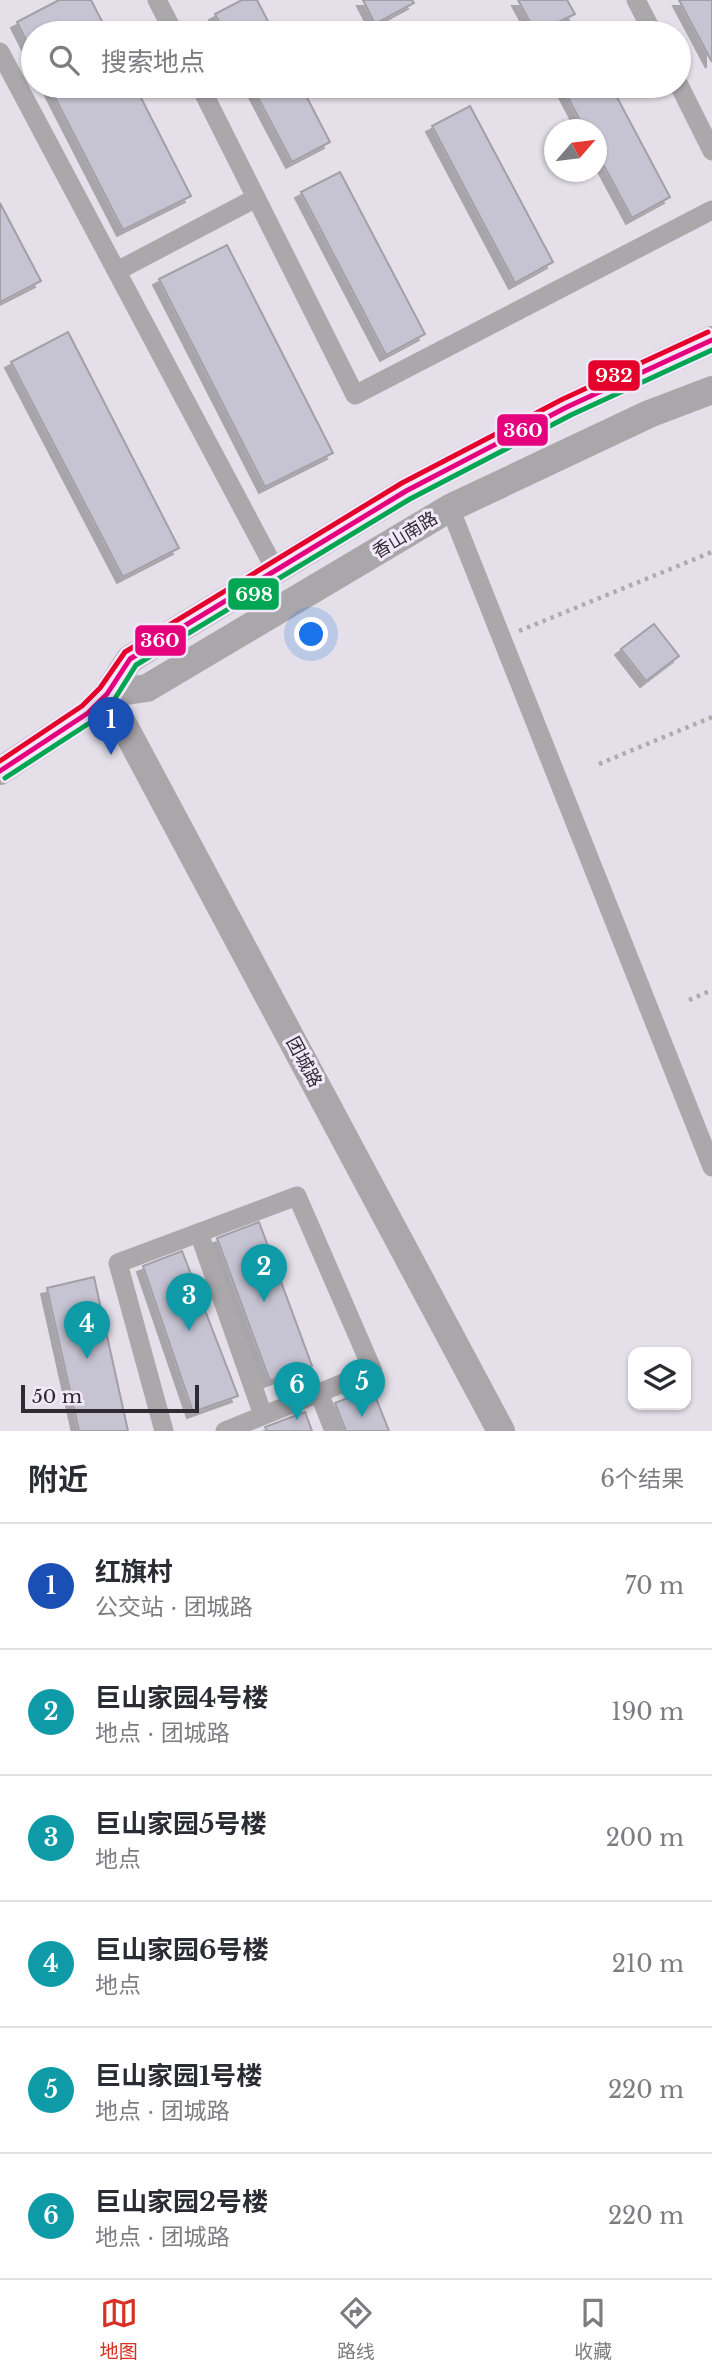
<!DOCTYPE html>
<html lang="zh">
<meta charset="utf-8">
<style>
body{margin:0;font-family:"Libre Baskerville","Noto Sans SC",serif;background:#f7f7f7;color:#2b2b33}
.controls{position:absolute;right:21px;bottom:21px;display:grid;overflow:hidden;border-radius:14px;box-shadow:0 2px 5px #0004}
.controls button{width:63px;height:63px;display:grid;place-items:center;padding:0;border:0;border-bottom:2px solid #e1e1e2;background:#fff;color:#2b2b33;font:35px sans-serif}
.compass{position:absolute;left:544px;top:119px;width:63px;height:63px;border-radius:50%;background:#fff;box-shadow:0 2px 5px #0004;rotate:62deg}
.scale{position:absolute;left:21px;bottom:18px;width:178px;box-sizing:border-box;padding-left:7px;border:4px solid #2f2b32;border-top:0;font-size:19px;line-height:24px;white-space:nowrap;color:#2f2b32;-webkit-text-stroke:5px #f2e8f9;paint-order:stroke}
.you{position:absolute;left:312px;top:635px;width:24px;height:24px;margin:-18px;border:5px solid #fff;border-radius:50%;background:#1a73e8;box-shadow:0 0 0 10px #1a73e833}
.badge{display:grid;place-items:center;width:46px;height:46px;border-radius:50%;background:#d93025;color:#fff;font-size:23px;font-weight:700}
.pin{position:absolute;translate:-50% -58px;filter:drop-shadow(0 2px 4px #0008)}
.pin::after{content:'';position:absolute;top:37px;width:24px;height:21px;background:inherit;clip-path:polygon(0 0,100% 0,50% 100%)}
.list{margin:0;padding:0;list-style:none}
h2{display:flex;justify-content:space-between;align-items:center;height:91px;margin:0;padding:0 28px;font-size:30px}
h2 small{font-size:23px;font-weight:400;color:#7c7c81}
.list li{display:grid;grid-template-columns:46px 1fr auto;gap:21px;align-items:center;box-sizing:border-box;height:126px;padding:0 28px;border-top:2px solid #e1e1e2}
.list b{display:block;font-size:26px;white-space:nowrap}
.list p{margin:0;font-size:23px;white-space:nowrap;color:#7c7c81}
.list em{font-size:23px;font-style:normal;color:#7c7c81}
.icon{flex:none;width:38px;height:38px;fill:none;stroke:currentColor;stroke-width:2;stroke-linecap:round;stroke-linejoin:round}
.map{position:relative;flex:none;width:712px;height:1431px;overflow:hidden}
.search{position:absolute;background:#fff;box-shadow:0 2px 5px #0004;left:21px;right:21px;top:21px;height:77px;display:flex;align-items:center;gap:18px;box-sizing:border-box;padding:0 24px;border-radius:38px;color:#7c7c81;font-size:26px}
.sheet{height:847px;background:#fff}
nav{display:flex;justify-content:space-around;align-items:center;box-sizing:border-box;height:98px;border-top:2px solid #e1e1e2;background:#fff;font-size:19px;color:#7c7c81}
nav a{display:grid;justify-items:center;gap:4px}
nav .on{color:#d93025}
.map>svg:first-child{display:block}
.building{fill:#c6c4d2;stroke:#a2a0a7;stroke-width:2;filter:url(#shadow)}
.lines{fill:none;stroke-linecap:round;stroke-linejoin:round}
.path{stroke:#aeabaf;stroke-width:4.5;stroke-dasharray:3.5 5;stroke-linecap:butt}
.street{stroke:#aaa8aa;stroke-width:19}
.secondary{stroke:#aaa7ab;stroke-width:28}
.bus-1-casing{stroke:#f2e8f9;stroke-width:10}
.bus-2-casing{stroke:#f2e8f9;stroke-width:10}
.bus-3-casing{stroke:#f2e8f9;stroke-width:10}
.bus-1{stroke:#e5007d;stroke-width:5}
.bus-2{stroke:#00a651;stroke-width:5}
.bus-3{stroke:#e4002b;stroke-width:5}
.labels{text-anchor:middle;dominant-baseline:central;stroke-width:6;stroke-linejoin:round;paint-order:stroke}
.street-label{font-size:18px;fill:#2f2b32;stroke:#f2e8f9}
.line-badge{stroke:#f2e8f9;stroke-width:2.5}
.badge-label{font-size:19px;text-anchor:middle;font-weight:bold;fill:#fff}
</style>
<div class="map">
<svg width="712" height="1431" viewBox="0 0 712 1431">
<defs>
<filter id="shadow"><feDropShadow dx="-6" dy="6" stdDeviation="0" flood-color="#0004"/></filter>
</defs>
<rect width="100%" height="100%" fill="#e4dfe8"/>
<g class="building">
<polygon points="59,0 91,0 108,33 33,33 33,54 17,22"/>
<polygon points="242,0 257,0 274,33 225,33 215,14"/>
<polygon points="363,0 412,0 414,3 375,24"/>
<polygon points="518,0 567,0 575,14 536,33"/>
<polygon points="679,0 712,0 712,62"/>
<polygon points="49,86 135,86 191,196 123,230"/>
<polygon points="252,86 301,86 330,142 292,162"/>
<polygon points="562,86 611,86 670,197 632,218 596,151 596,130 585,130"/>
<polygon points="470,106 553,262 515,283 432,126"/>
<polygon points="340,172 425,334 386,355 301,192"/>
<polygon points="0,203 41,281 0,302"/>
<polygon points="227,245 333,453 265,487 159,279"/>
<polygon points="68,332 179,548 123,577 11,362"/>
<polygon points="654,624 679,656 646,681 621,649"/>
<polygon points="259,1222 312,1366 270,1381 217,1238"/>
<polygon points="182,1251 238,1396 193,1412 143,1266"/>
<polygon points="94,1277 128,1431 79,1431 47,1288"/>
<polygon points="372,1388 389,1431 346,1431 335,1403"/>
<polygon points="305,1412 312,1431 267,1431 265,1427"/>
</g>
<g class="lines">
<g class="path">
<polyline points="519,631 712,552"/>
<polyline points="599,764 712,717"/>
<polyline points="689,1000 712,990"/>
</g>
<g class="street">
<polyline points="157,0 174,33"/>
<polyline points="636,0 653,33"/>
<polyline points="0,52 276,571"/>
<polyline points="679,85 712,151"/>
<polyline points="200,86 355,395 712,210"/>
<polyline points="117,271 256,198"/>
<polyline points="450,508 712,1167"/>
<polyline points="199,1233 263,1415"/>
<polyline points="319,1393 334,1431"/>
<polyline points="164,1431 118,1263 297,1196 373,1371 225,1431"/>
</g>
<g class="secondary">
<polyline points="107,694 501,1431"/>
<polyline points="107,694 147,688 450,508 649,414 712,390"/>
<polyline points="0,771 88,713 107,694 130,659 406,491 567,407 712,340"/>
</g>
<g class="bus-1-casing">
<polyline id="bus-1" points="0,771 88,713 107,694 130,659 406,491 567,407 712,340"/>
</g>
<g class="bus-2-casing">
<polyline id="bus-2" points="5,778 94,720 114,700 136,665 410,499 571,415 712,350"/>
</g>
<g class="bus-3-casing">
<polyline id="bus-3" points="0,761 82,706 100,688 125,652 402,483 563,399 708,332"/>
</g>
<use href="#bus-1" class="bus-1"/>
<use href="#bus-2" class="bus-2"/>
<use href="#bus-3" class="bus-3"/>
</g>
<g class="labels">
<g class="street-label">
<text transform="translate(405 535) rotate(-31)">香山南路</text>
<text transform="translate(304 1062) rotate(62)">团城路</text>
</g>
</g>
<g class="line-badge">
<rect x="587" y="359" width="54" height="33" rx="7" fill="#e4002b"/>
<rect x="496" y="413" width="53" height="34" rx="7" fill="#e5007d"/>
<rect x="227" y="577" width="53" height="34" rx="7" fill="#00a651"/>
<rect x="134" y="624" width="53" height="33" rx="7" fill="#e5007d"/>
</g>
<g class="badge-label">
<text x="614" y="382">932</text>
<text x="523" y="437">360</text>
<text x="254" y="601">698</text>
<text x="160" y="647">360</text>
</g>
</svg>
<div class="controls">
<button><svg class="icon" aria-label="layers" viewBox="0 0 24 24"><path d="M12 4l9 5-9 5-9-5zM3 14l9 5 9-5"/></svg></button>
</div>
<svg class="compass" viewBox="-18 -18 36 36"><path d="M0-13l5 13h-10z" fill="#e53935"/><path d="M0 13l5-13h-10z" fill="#7c7c81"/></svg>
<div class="scale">50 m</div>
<div class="you"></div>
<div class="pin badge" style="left:111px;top:755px;background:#1a4fb4">1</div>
<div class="pin badge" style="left:264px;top:1302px;background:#0f9aa8">2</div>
<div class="pin badge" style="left:189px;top:1331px;background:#0f9aa8">3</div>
<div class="pin badge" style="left:87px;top:1359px;background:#0f9aa8">4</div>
<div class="pin badge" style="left:362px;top:1417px;background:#0f9aa8">5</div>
<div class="pin badge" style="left:297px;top:1420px;background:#0f9aa8">6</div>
<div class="search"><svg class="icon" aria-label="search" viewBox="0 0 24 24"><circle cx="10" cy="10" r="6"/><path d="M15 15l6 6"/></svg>搜索地点</div>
</div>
<section class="sheet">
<h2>附近<small>6个结果</small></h2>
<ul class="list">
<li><span class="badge" style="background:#1a4fb4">1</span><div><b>红旗村</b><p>公交站 · 团城路</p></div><em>70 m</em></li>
<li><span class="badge" style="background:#0f9aa8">2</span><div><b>巨山家园4号楼</b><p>地点 · 团城路</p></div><em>190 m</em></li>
<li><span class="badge" style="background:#0f9aa8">3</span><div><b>巨山家园5号楼</b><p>地点</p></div><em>200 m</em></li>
<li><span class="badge" style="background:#0f9aa8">4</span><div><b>巨山家园6号楼</b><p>地点</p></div><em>210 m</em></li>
<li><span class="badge" style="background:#0f9aa8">5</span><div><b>巨山家园1号楼</b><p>地点 · 团城路</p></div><em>220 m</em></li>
<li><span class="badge" style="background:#0f9aa8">6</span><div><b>巨山家园2号楼</b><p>地点 · 团城路</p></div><em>220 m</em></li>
</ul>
</section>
<nav>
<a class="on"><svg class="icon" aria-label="map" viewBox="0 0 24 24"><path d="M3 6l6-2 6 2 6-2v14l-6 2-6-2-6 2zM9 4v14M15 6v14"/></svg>地图</a>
<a><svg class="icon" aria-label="directions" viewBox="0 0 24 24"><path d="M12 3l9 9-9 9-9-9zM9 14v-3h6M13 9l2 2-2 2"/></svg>路线</a>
<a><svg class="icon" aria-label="saved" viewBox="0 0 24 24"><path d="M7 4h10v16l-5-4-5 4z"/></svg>收藏</a>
</nav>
